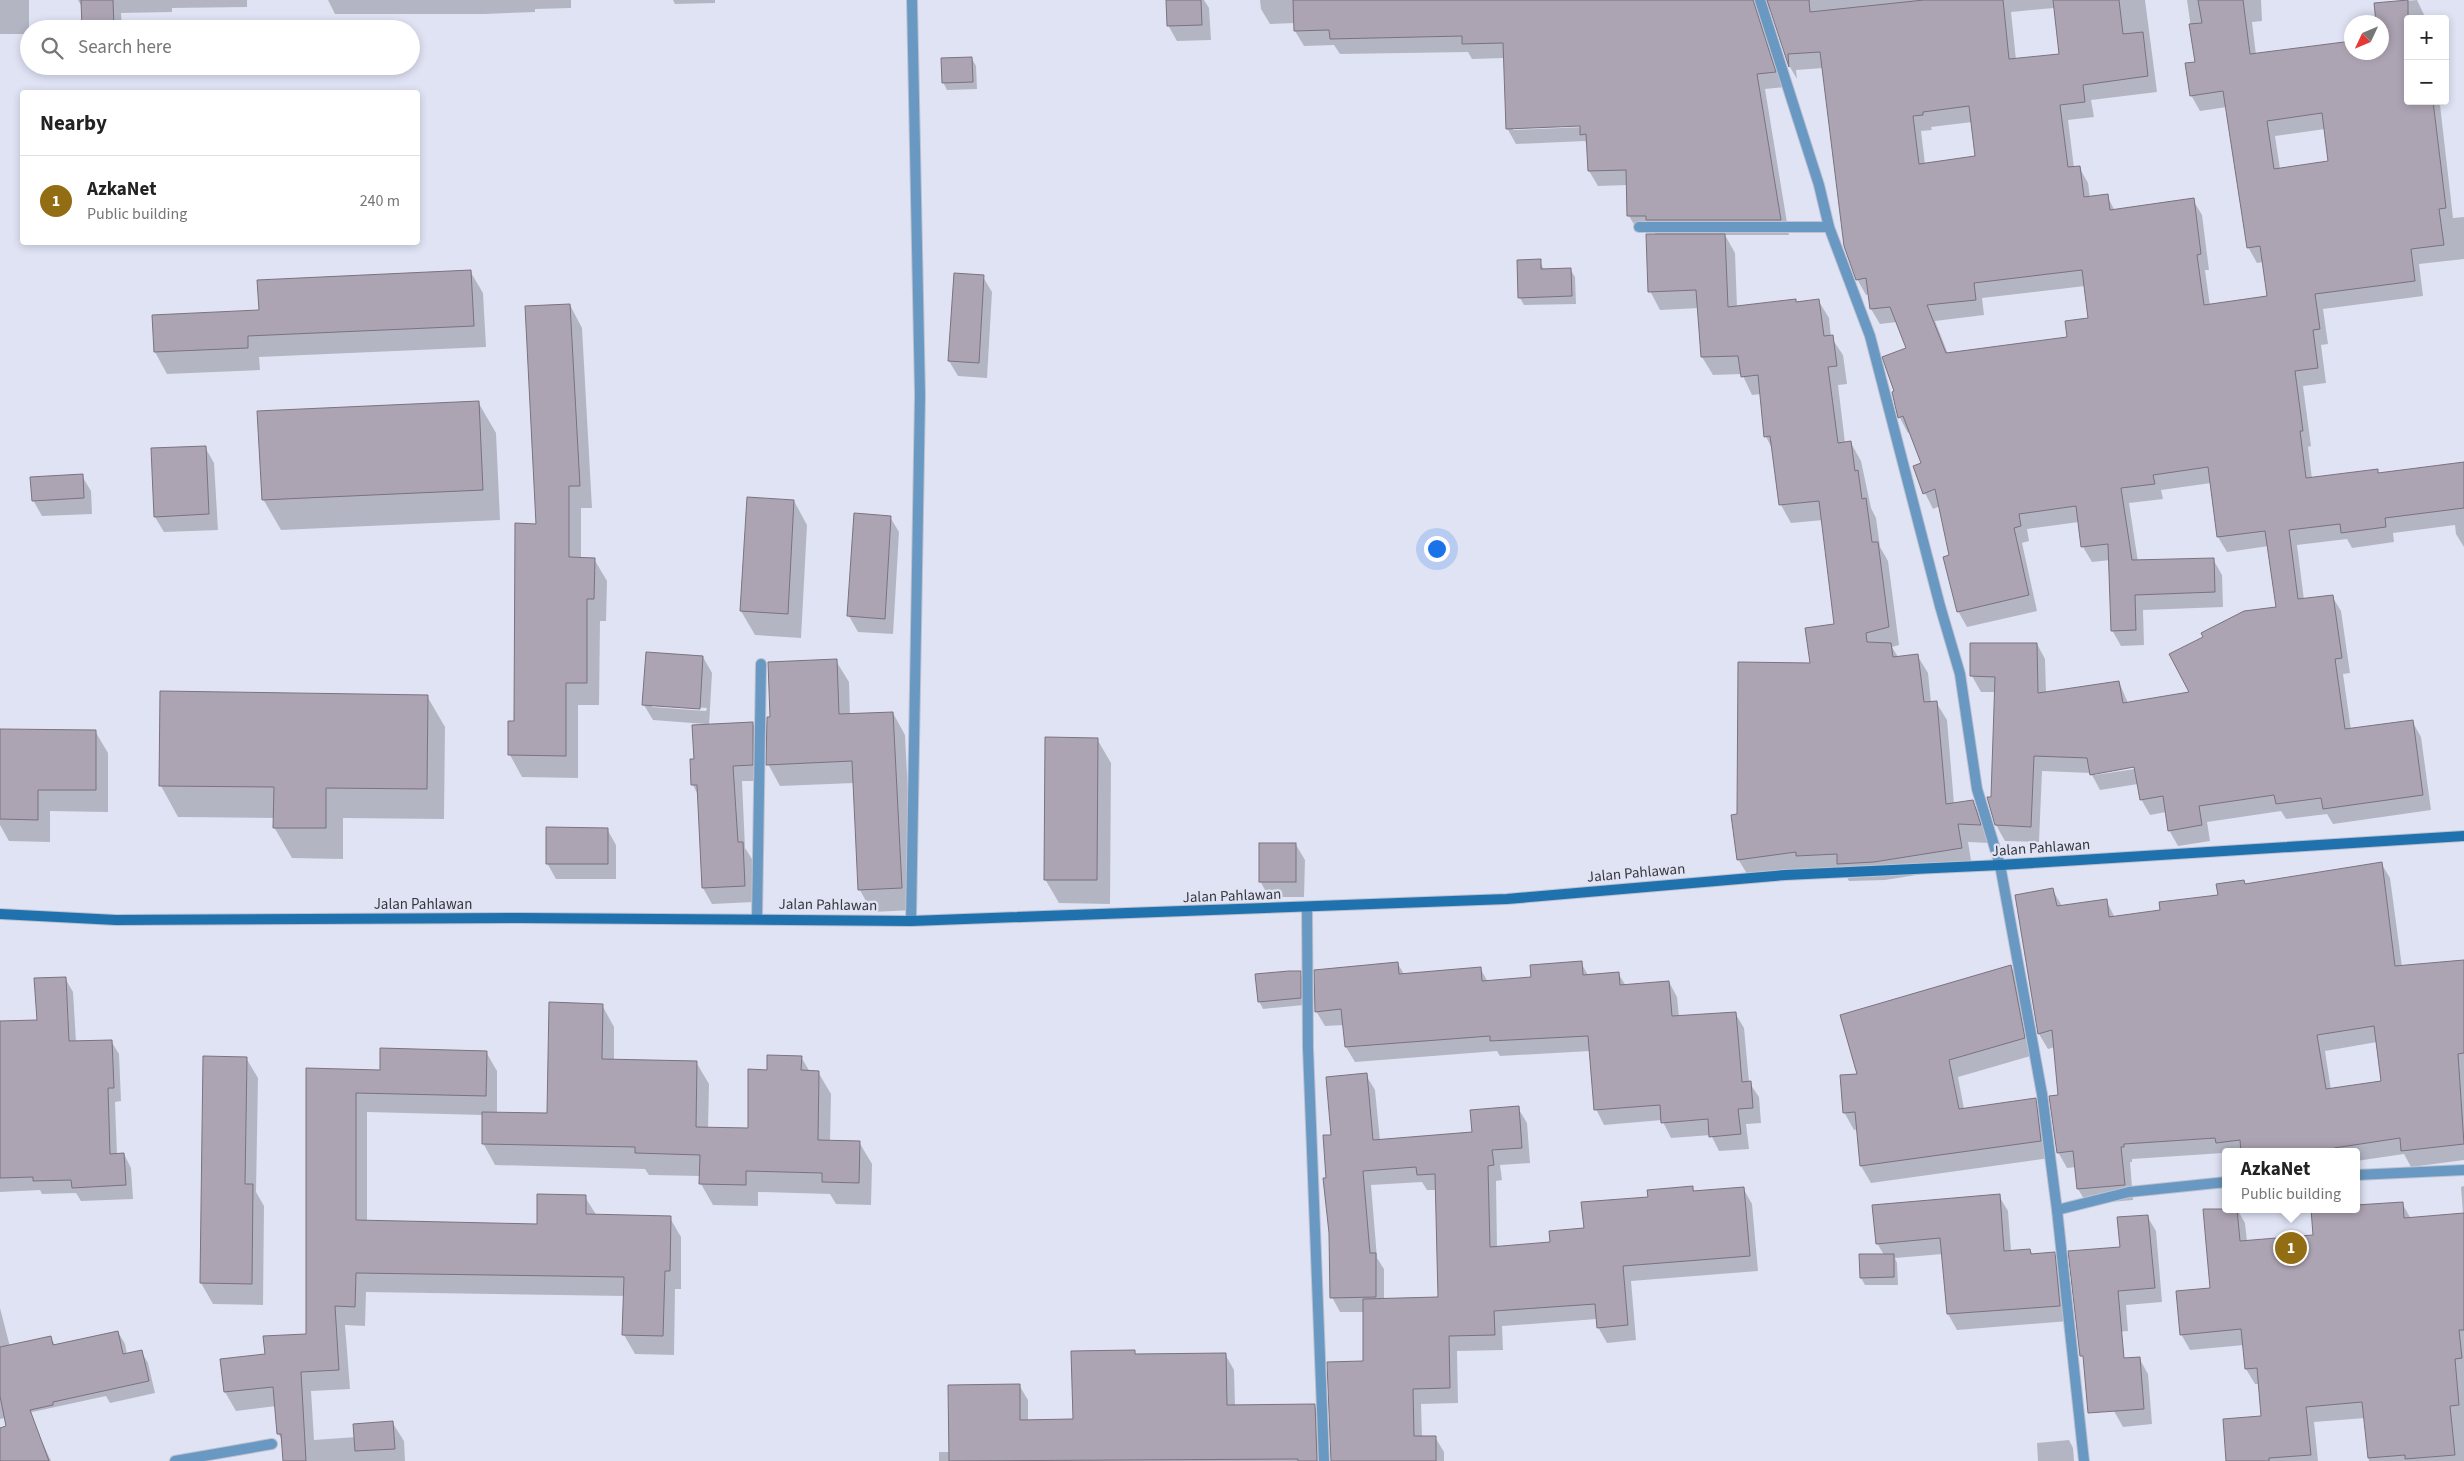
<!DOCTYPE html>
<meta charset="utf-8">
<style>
body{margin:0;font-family:"Source Sans 3",sans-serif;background:#f6f6f6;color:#222}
.controls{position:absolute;right:15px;top:15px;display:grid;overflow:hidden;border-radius:5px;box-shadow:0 2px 8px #0003}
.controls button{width:45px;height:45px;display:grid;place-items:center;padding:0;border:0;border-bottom:1px solid #e0e0e0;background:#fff;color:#222;font:25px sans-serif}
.compass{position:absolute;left:2344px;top:15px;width:45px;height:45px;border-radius:50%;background:#fff;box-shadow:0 2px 8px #0003;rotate:226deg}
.you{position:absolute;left:1436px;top:548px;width:18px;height:18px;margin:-12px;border:4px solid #fff;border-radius:50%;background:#1a73e8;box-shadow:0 0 0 8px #1a73e833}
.badge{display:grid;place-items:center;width:32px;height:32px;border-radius:50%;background:#926d14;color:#fff;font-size:16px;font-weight:700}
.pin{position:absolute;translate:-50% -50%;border:2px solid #fff;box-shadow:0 1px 5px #0006}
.popup{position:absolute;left:2222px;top:1148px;width:138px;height:65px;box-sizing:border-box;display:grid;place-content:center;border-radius:5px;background:#fff;filter:drop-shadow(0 1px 4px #0005);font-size:16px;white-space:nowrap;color:#767676}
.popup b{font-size:19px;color:#222}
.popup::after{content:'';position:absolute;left:50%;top:100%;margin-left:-10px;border:10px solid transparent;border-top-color:#fff}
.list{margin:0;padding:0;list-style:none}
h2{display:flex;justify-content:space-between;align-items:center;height:65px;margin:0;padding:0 20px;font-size:21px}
h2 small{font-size:16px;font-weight:400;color:#767676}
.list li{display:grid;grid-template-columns:32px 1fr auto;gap:15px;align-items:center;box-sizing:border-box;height:90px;padding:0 20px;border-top:1px solid #e0e0e0}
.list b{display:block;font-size:19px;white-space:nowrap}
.list p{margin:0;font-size:16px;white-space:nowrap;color:#767676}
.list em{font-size:16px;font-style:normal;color:#767676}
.icon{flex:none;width:28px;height:28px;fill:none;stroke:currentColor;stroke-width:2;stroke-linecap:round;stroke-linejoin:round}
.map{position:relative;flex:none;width:2464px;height:1461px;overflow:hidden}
.search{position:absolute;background:#fff;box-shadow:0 2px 8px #0003;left:20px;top:20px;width:400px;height:55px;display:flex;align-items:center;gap:12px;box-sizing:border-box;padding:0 18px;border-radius:28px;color:#767676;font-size:19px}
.panel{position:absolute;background:#fff;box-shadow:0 2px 8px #0003;left:20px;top:90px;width:400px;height:155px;border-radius:5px}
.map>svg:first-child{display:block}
.shadow{fill:#0003;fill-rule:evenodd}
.building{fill:#ada4b3;stroke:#7a7280;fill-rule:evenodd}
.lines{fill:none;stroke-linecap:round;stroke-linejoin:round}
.street-casing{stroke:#bec1cf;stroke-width:12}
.secondary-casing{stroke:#bec1cf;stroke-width:12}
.street{stroke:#6999c3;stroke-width:10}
.secondary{stroke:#2072af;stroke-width:10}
.labels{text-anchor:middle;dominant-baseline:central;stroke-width:4.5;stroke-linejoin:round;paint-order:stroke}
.street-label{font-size:15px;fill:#36373d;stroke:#e0e3f4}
</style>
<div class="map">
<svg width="2464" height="1461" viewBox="0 0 2464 1461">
<rect width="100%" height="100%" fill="#e0e3f4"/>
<g class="shadow">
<rect x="0" y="0" width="29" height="34"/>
<polygon points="78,0 247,0 247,7 172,8 172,12 121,13 122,29 83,29 82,7"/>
<polygon points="328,0 571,0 571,8 535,9 535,12 484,14 335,14"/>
<polygon points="673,0 715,0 715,3 675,4"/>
<polygon points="1167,0 1204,0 1209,8 1211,40 1177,41 1168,25"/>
<path d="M1260 0H2145L2157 92 2091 100 2094 117 2068 120 2074 168 2079 167 2088 183 2090 198 2107 196 2115 211 2193 200 2202 215 2209 270H2205L2210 306 2268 297 2263 262 2257 263 2248 247 2227 107 2200 111 2191 95 2196 63 2187 0H2261L2262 21 2252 22 2256 55 2382 52V22H2378L2376 4 2417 0 2426 19H2408V101H2438L2440 105 2453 218 2464 217V259L2419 264 2423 296 2323 309 2328 344 2321 345 2326 383 2303 386 2311 446 2308 447 2312 479 2377 470 2379 474 2464 463V547L2456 534 2455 525 2393 533 2394 542 2352 548 2347 539 2297 545 2304 600 2332 596 2341 611 2350 673 2343 674 2351 730 2412 721 2421 737 2431 810 2333 824 2327 814 2286 819 2281 811 2207 822 2210 841 2178 846 2169 830 2166 812 2150 815 2141 799 2138 784 2100 790 2091 773 2042 771 2039 842 2005 841 1996 825 1992 798 1996 692H1981L1972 676 1971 644H2037L2045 659 2046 693 2119 682 2128 703 2190 693 2278 608 2269 546 2227 552 2218 537 2211 483 2161 490 2163 499 2129 503 2138 562 2213 559 2222 575 2223 607 2143 610 2144 645 2121 646 2112 630 2110 560 2092 562 2083 547 2079 522 2027 529 2029 541 2022 543 2037 611 1967 627 1958 611 1950 556 1940 506 1933 509 1925 493 1923 464 1910 432 1908 433 1900 418 1893 393 1896 392 1907 348 1897 322 1880 324 1871 309 1870 294 1866 295 1857 279 1823 68 1796 70 1797 79 1790 67 1771 10 1766 9 1784 87 1765 89 1789 235H1725L1735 253 1737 307 1818 300 1829 318 1831 337 1843 355 1847 384 1838 385 1845 443H1851L1861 461 1871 508 1876 518 1880 547 1888 561 1899 645 1892 647 1898 657 1917 655 1928 673 1931 703 1936 702 1947 720 1954 804 1972 801 1983 819 1990 843 1968 842 1972 866 1885 880 1849 881 1844 872 1749 877 1738 859V815L1811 665 1836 625 1823 520 1791 523 1781 505 1773 450 1766 437 1761 394 1752 395 1742 374 1713 375 1702 357 1699 308 1660 310 1650 291 1656 235 1653 231H1638L1629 216 1628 185 1598 186 1589 171 1588 146 1585 141 1516 144 1507 128 1504 58 1472 59 1468 52 1340 54 1334 45 1304 46 1295 31V23L1270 24 1261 9ZM2054 8 2060 55 2016 60 2011 12ZM1972 122 1977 157 1925 164 1921 131 1932 130 1931 127ZM1586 124V127L1513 130V127ZM2325 129 2330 162 2280 169 2275 136ZM2085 286 2090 320 2069 338 1948 354 1935 321 1984 315 1982 298ZM2140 765 2141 768 2095 775V772Z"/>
<polygon points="972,59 976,66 977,89 947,90 943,82"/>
<polygon points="1540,261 1544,270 1570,269 1575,277 1576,304 1524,305 1520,298"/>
<polygon points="470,271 483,293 486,347 259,357 260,370 167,374 155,352 260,311"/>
<polygon points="983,277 992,292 987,378 958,376 949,361"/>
<polygon points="570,305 582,328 592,508 581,508 581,559 594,559 607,581 606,621 600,621 599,705 578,705 578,778 522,777 510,755 537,525"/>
<polygon points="478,402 496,433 500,520 281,530 263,499"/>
<polygon points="205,447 214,463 218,530 164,532 155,517"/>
<polygon points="82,476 91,491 92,514 42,516 33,500"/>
<polygon points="748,498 794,501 807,525 801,638 755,635 741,611"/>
<polygon points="890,517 899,532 893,634 858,632 849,616"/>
<path d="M703 657 712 673 709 726 753 724 762 739 761 781H742L745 848 752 859 754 902 712 904 703 888 698 795 693 785 692 760H695L706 724 653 720 644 705ZM652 704 707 708 706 711 652 707Z"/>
<polygon points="836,661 849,682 850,715 893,713 905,735 914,910 872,912 860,890 854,783 780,786 768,764"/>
<polygon points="427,696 445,727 444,819 343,818 343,859 292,858 274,827 275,818 178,817 161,786"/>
<polygon points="0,730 95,731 108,753 108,812 50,811 50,842 9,841 0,825"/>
<polygon points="1097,739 1111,763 1110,904 1059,903 1045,879"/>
<polygon points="607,829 616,845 616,879 556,879 547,863"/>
<polygon points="1296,845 1305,860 1304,897 1269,897 1260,881"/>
<path d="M2381 863 2390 878 2402 967 2464 961V1160L2411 1167 2404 1154 2356 1161V1152H2226V1158L2223 1153 2132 1159V1162H2130L2133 1200 2087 1204 2078 1189 2076 1167 2067 1168 2058 1152 2059 1096 2055 1047 2048 1049 2039 1034 2016 896 2052 889 2062 906 2106 900 2115 918 2162 911 2219 896 2244 881 2246 885ZM2377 1042 2382 1082 2331 1090 2325 1051Z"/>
<polygon points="1581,963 1588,975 1618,973 1626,986 1669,982 1677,997 1679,1017 1735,1013 1744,1028 1749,1082 1759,1097 1761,1123 1746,1124 1749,1149 1719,1151 1711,1135 1671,1138 1662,1120 1604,1125 1596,1109 1590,1051 1500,1056 1497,1051 1355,1062 1346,1047 1344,1025 1325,1026 1316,1011 1398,964 1404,974 1480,968 1488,982 1532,978"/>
<polygon points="2011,966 2021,984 2034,1055 1958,1077 1964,1109 2035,1100 2045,1117 2050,1158 1871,1183 1861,1166 1858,1129 1854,1130 1844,1112 1859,1075"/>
<polygon points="1300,973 1304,980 1304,1005 1263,1009 1259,1001"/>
<polygon points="65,978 73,992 76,1042 111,1041 119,1054 121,1101 115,1102 117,1155 124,1154 131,1168 133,1199 81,1201 76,1193 42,1194 40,1190 0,1192 0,1023 38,1021"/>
<polygon points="602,1005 614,1027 614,1060 696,1062 709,1084 708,1128 749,1129 768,1071 801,1057 810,1072 818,1072 831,1094 830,1142 859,1142 872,1164 871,1205 836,1204 830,1194 758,1192 758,1206 713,1205 701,1184 701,1176 649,1175 645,1169 495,1165 483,1143 483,1115 367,1112 367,1222 539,1226 585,1197 597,1216 670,1218 681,1237 681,1289 675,1289 674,1355 635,1354 624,1335 625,1296 366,1292 365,1326 345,1325 350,1389 311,1391 314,1440 356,1437 392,1422 404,1441 405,1461 285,1461 283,1442 278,1433 276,1406 236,1411 225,1392 266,1356 307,1335 307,1069 381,1071 486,1052 497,1071 497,1114 549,1114"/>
<polygon points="205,1057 246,1058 258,1078 256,1192 264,1206 263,1305 213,1304 201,1283"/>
<path d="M1366 1075 1375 1090 1380 1141 1473 1133 1518 1108 1527 1123 1530 1163 1500 1165 1502 1180 1496 1181 1497 1248 1551 1243 1649 1198 1692 1187 1695 1192 1743 1188 1752 1204 1758 1271 1631 1281 1636 1340 1607 1343 1598 1327 1597 1319 1502 1326 1503 1350 1457 1351 1458 1403 1421 1404 1422 1437H1435L1444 1452V1461H1332L1365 1362 1364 1312H1340L1332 1297 1328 1179 1332 1136ZM1422 1182 1427 1190H1437L1439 1299 1384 1300V1269L1377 1258 1371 1185Z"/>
<polygon points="2464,1186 2464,1461 2369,1461 2365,1418 2314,1422 2318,1461 2228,1461 2262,1417 2259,1384 2255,1384 2246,1369 2244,1345 2190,1350 2181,1334 2212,1290 2204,1210 2237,1209 2245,1223 2247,1242 2314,1236 2356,1209 2356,1206 2402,1203 2411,1219 2463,1214 2461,1187"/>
<polygon points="1999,1196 2008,1211 2011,1251 2030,1250 2033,1255 2054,1253 2063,1269 2069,1321 1957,1330 1948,1314 1943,1254 1895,1258 1897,1263 1898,1285 1865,1285 1861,1278 1884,1255 1877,1243"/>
<polygon points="2147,1216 2156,1231 2162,1302 2126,1305 2128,1331 2086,1335 2121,1248"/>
<polygon points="0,1308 10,1347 50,1337 55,1345 118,1332 125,1344 127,1354 141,1351 148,1363 155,1393 110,1403 106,1396 0,1419"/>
<polygon points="1134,1352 1136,1355 1225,1354 1234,1370 1235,1406 1314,1405 1323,1420 1325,1461 939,1461 939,1452 950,1452 1019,1385 1028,1400 1028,1421 1074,1420"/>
<polygon points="2139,1358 2148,1374 2152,1424 2123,1427 2114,1411"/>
<polygon points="35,1426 51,1461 2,1461 0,1443"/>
<polygon points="2069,1440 2073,1448 2074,1461 2038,1461 2037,1443"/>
</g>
<g class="building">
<polygon points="81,0 113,0 114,29 82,29"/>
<polygon points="1166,0 1201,0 1202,25 1167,26"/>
<polygon points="1293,0 1753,0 1776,72 1757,74 1781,220 1646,220 1646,216 1627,216 1626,170 1588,171 1586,134 1580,135 1580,126 1506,129 1503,43 1462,44 1462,36 1330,39 1329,30 1294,31"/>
<path d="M1767 0H1809L1810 12 1924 0H2003L2009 59 2059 54 2053 0H2119L2123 34 2143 32 2148 76 2083 85 2085 102 2060 105 2068 167 2080 166 2084 197 2108 194 2110 210 2194 198 2201 254 2197 255 2204 305 2267 296 2260 246 2247 248 2223 91 2190 96 2185 63 2195 62 2189 24 2202 23 2198 0H2243L2250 54 2352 41V52H2382V22H2376L2374 3 2408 0V101H2433L2446 208 2439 209 2444 245 2411 249 2415 281 2315 294 2320 329 2313 330 2318 368 2295 371 2303 431H2300L2306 478 2378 469V473L2464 462V508L2385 518 2386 527 2341 533 2340 524 2289 530 2298 599 2333 595 2342 658 2335 659 2345 729 2413 720 2423 795 2323 809 2321 798 2276 804 2274 795 2199 806 2202 825 2168 831 2163 796 2140 800 2134 767 2090 775 2087 758 2034 756 2031 827 1995 825 1987 797H1991L1995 677 1970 676V643H2037L2038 693 2119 681 2123 703 2189 692 2169 654 2203 637 2201 633 2244 611 2276 607 2265 531 2217 537 2208 467 2153 475 2155 484 2121 488 2132 560 2214 558 2215 592 2135 595 2136 630 2111 631 2108 544 2081 547 2076 506 2019 514 2021 526 2014 528 2029 595 1957 612 1943 557 1949 555 1935 489 1923 494 1913 466 1921 463 1903 416 1898 418 1892 392 1894 391 1882 357 1906 348 1890 307 1870 309 1866 278 1856 280 1844 246 1820 52 1788 54 1789 67ZM1969 106 1975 156 1919 164 1913 116 1923 115V112ZM2322 113 2328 161 2274 169 2267 121ZM2082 270 2088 318 2065 321 2067 337 1946 353 1927 305 1976 300 1974 283Z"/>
<polygon points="972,57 973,82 942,83 941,58"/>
<polygon points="1646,234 1725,234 1728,307 1796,299 1796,302 1819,299 1824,336 1833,335 1837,366 1828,367 1838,443 1851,441 1855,471 1858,470 1862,499 1866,498 1872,542 1878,542 1889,627 1866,633 1867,642 1891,643 1893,657 1918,654 1924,702 1937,701 1946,804 1973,800 1981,825 1958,824 1962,848 1874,862 1837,864 1837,854 1796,856 1796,852 1737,860 1731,815 1737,814 1738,662 1810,663 1805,628 1834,624 1819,501 1779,505 1770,436 1764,437 1758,375 1741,377 1738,356 1701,357 1696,290 1648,292"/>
<polygon points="1541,259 1541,269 1571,268 1572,296 1518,298 1517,260"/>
<polygon points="471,270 474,326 248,336 248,348 154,352 152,315 259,310 257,280"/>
<polygon points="954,273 984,275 979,363 948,361"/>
<polygon points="570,304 580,486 569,486 569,557 595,558 594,599 587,599 587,683 566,683 566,756 508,755 508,721 514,721 515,523 536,524 525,306"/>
<polygon points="479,401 483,490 262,500 257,411"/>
<polygon points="206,446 209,514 154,517 151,448"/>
<polygon points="83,474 84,498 32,501 30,477"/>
<polygon points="747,497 794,500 788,614 740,611"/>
<polygon points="854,513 891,516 885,619 847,616"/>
<polygon points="646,652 703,656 700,709 642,705"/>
<polygon points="837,659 839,714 893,712 902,888 858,890 852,761 766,765 767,717 770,717 768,662"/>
<polygon points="160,691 428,695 427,789 326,788 326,828 273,828 274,787 159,786"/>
<polygon points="753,722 753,765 733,766 738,842 743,842 745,886 702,888 697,785 691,785 690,759 694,759 692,725"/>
<polygon points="0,729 96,730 96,790 38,790 38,820 0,819"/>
<polygon points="1045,737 1098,738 1097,880 1044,880"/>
<polygon points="546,827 608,828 608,864 546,864"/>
<rect x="1259" y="843" width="37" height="39"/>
<path d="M2382 862 2395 966 2464 960V1053L2458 1054 2464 1144 2401 1151 2400 1138 2334 1148 2335 1152H2241L2240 1140 2216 1143 2215 1138 2124 1144V1147H2121L2125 1185 2077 1189 2073 1151 2057 1153 2049 1096 2058 1095 2052 1030 2038 1034 2015 895 2053 888 2057 906 2107 899 2109 917 2160 910 2159 902 2218 895 2216 884 2244 880 2245 884ZM2374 1026 2381 1081 2326 1089 2317 1035Z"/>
<polygon points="1582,961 1583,975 1619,972 1620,985 1669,981 1672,1016 1736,1012 1742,1082 1751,1081 1753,1108 1738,1109 1741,1134 1709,1137 1708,1119 1661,1123 1660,1105 1594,1110 1588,1036 1490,1041 1490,1036 1345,1047 1341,1009 1315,1012 1314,970 1398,962 1399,974 1481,967 1482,981 1531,977 1530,965"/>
<polygon points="2011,965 2025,1038 1949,1060 1959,1109 2036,1098 2041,1141 1860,1166 1855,1112 1843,1113 1840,1075 1857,1074 1840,1015"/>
<polygon points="1289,971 1301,971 1301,998 1258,1002 1255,974"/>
<polygon points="66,977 69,1041 112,1040 114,1088 108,1088 110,1154 124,1153 126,1185 72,1188 71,1180 33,1181 33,1177 0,1178 0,1021 37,1020 34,978"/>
<polygon points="549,1002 603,1004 602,1059 697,1061 696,1127 748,1128 748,1069 767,1070 767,1055 802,1056 801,1070 819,1071 818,1140 860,1141 859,1183 822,1182 822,1173 746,1171 746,1185 699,1184 700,1155 635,1153 635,1147 482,1144 482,1112 547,1113"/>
<polygon points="380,1048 487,1051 486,1096 356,1093 356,1220 537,1224 537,1194 586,1195 586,1214 671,1216 670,1271 665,1271 663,1336 622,1335 624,1277 356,1273 355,1307 335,1306 339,1370 301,1372 306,1461 283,1461 281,1434 277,1434 273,1387 224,1392 220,1359 265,1354 263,1336 306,1334 306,1068 380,1070"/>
<polygon points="203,1056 247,1057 245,1184 253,1184 252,1284 200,1283"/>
<polygon points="1367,1073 1373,1140 1472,1132 1470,1110 1519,1106 1522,1148 1492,1150 1494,1165 1488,1166 1490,1247 1550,1242 1549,1231 1584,1228 1581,1202 1648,1197 1647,1190 1693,1186 1693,1191 1744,1187 1750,1256 1623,1266 1628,1325 1597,1328 1595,1304 1494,1311 1495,1335 1449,1336 1450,1388 1413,1389 1414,1436 1436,1436 1436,1461 1331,1461 1327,1362 1363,1361 1363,1299 1438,1297 1435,1174 1417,1175 1416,1167 1363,1171 1370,1253 1376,1253 1376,1297 1330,1298 1329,1233 1323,1178 1326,1178 1323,1135 1331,1135 1326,1077"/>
<polygon points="2000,1194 2004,1251 2030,1249 2031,1254 2055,1252 2060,1306 1947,1314 1940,1238 1876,1244 1872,1205"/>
<polygon points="2403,1202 2404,1218 2464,1213 2464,1330 2459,1330 2462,1358 2455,1359 2459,1405 2450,1406 2455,1455 2405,1459 2405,1455 2368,1458 2362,1402 2306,1407 2311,1455 2269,1458 2269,1461 2226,1461 2223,1419 2261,1416 2257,1368 2245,1369 2241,1329 2180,1335 2176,1291 2210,1288 2203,1209 2237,1209 2240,1241 2313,1235 2311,1209 2356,1209 2356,1205"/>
<polygon points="2148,1215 2155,1288 2118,1291 2124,1358 2140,1357 2144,1409 2088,1413 2083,1356 2080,1356 2068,1251 2120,1247 2117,1217"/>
<polygon points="1859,1254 1894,1254 1894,1277 1860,1278"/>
<polygon points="118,1331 123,1354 142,1350 149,1381 53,1402 53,1405 30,1410 49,1461 0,1461 0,1428 6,1426 0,1396 0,1347 51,1336 53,1345"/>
<polygon points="1135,1350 1135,1354 1226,1353 1227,1405 1315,1404 1317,1461 1298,1461 1298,1459 949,1461 948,1385 1020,1384 1020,1420 1073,1419 1071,1351"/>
<polygon points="393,1421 395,1449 355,1451 353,1424"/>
</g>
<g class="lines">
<g class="street-casing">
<g id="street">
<polyline points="1760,0 1819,185 1829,227 1870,336 1940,606 1960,674 1977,789 2000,865 2042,1094 2057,1210 2129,1192 2226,1182"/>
<polyline points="1639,227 1829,227"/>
<polyline points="1307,908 1308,1048 1324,1461"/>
<polyline points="757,919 761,664"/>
<polyline points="911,921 920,395 912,0"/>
<polyline points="2356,1175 2464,1170"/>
<polyline points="2057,1210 2084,1461"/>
<polyline points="175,1461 272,1444"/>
</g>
</g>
<g class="secondary-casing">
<polyline id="secondary" points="0,914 116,920 521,918 911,921 1507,899 1785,875 2000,865 2464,836"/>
</g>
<use href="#street" class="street"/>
<use href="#secondary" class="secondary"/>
</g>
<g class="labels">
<g class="street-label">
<text transform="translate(2041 848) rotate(-4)">Jalan Pahlawan</text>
<text transform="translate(1636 873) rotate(-5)">Jalan Pahlawan</text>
<text transform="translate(1232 896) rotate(-2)">Jalan Pahlawan</text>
<text x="423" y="904">Jalan Pahlawan</text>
<text transform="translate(828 905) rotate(1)">Jalan Pahlawan</text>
</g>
</g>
</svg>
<div class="controls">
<button>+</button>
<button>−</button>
</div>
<svg class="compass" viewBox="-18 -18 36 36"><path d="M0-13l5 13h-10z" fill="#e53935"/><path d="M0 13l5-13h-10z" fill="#767676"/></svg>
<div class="you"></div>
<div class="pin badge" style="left:2291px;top:1248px">1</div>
<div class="popup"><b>AzkaNet</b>Public building</div>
<div class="search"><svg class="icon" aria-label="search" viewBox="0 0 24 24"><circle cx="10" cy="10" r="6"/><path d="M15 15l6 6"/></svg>Search here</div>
<section class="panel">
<h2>Nearby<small></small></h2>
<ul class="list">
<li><span class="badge">1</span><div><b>AzkaNet</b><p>Public building</p></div><em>240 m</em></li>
</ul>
</section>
</div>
